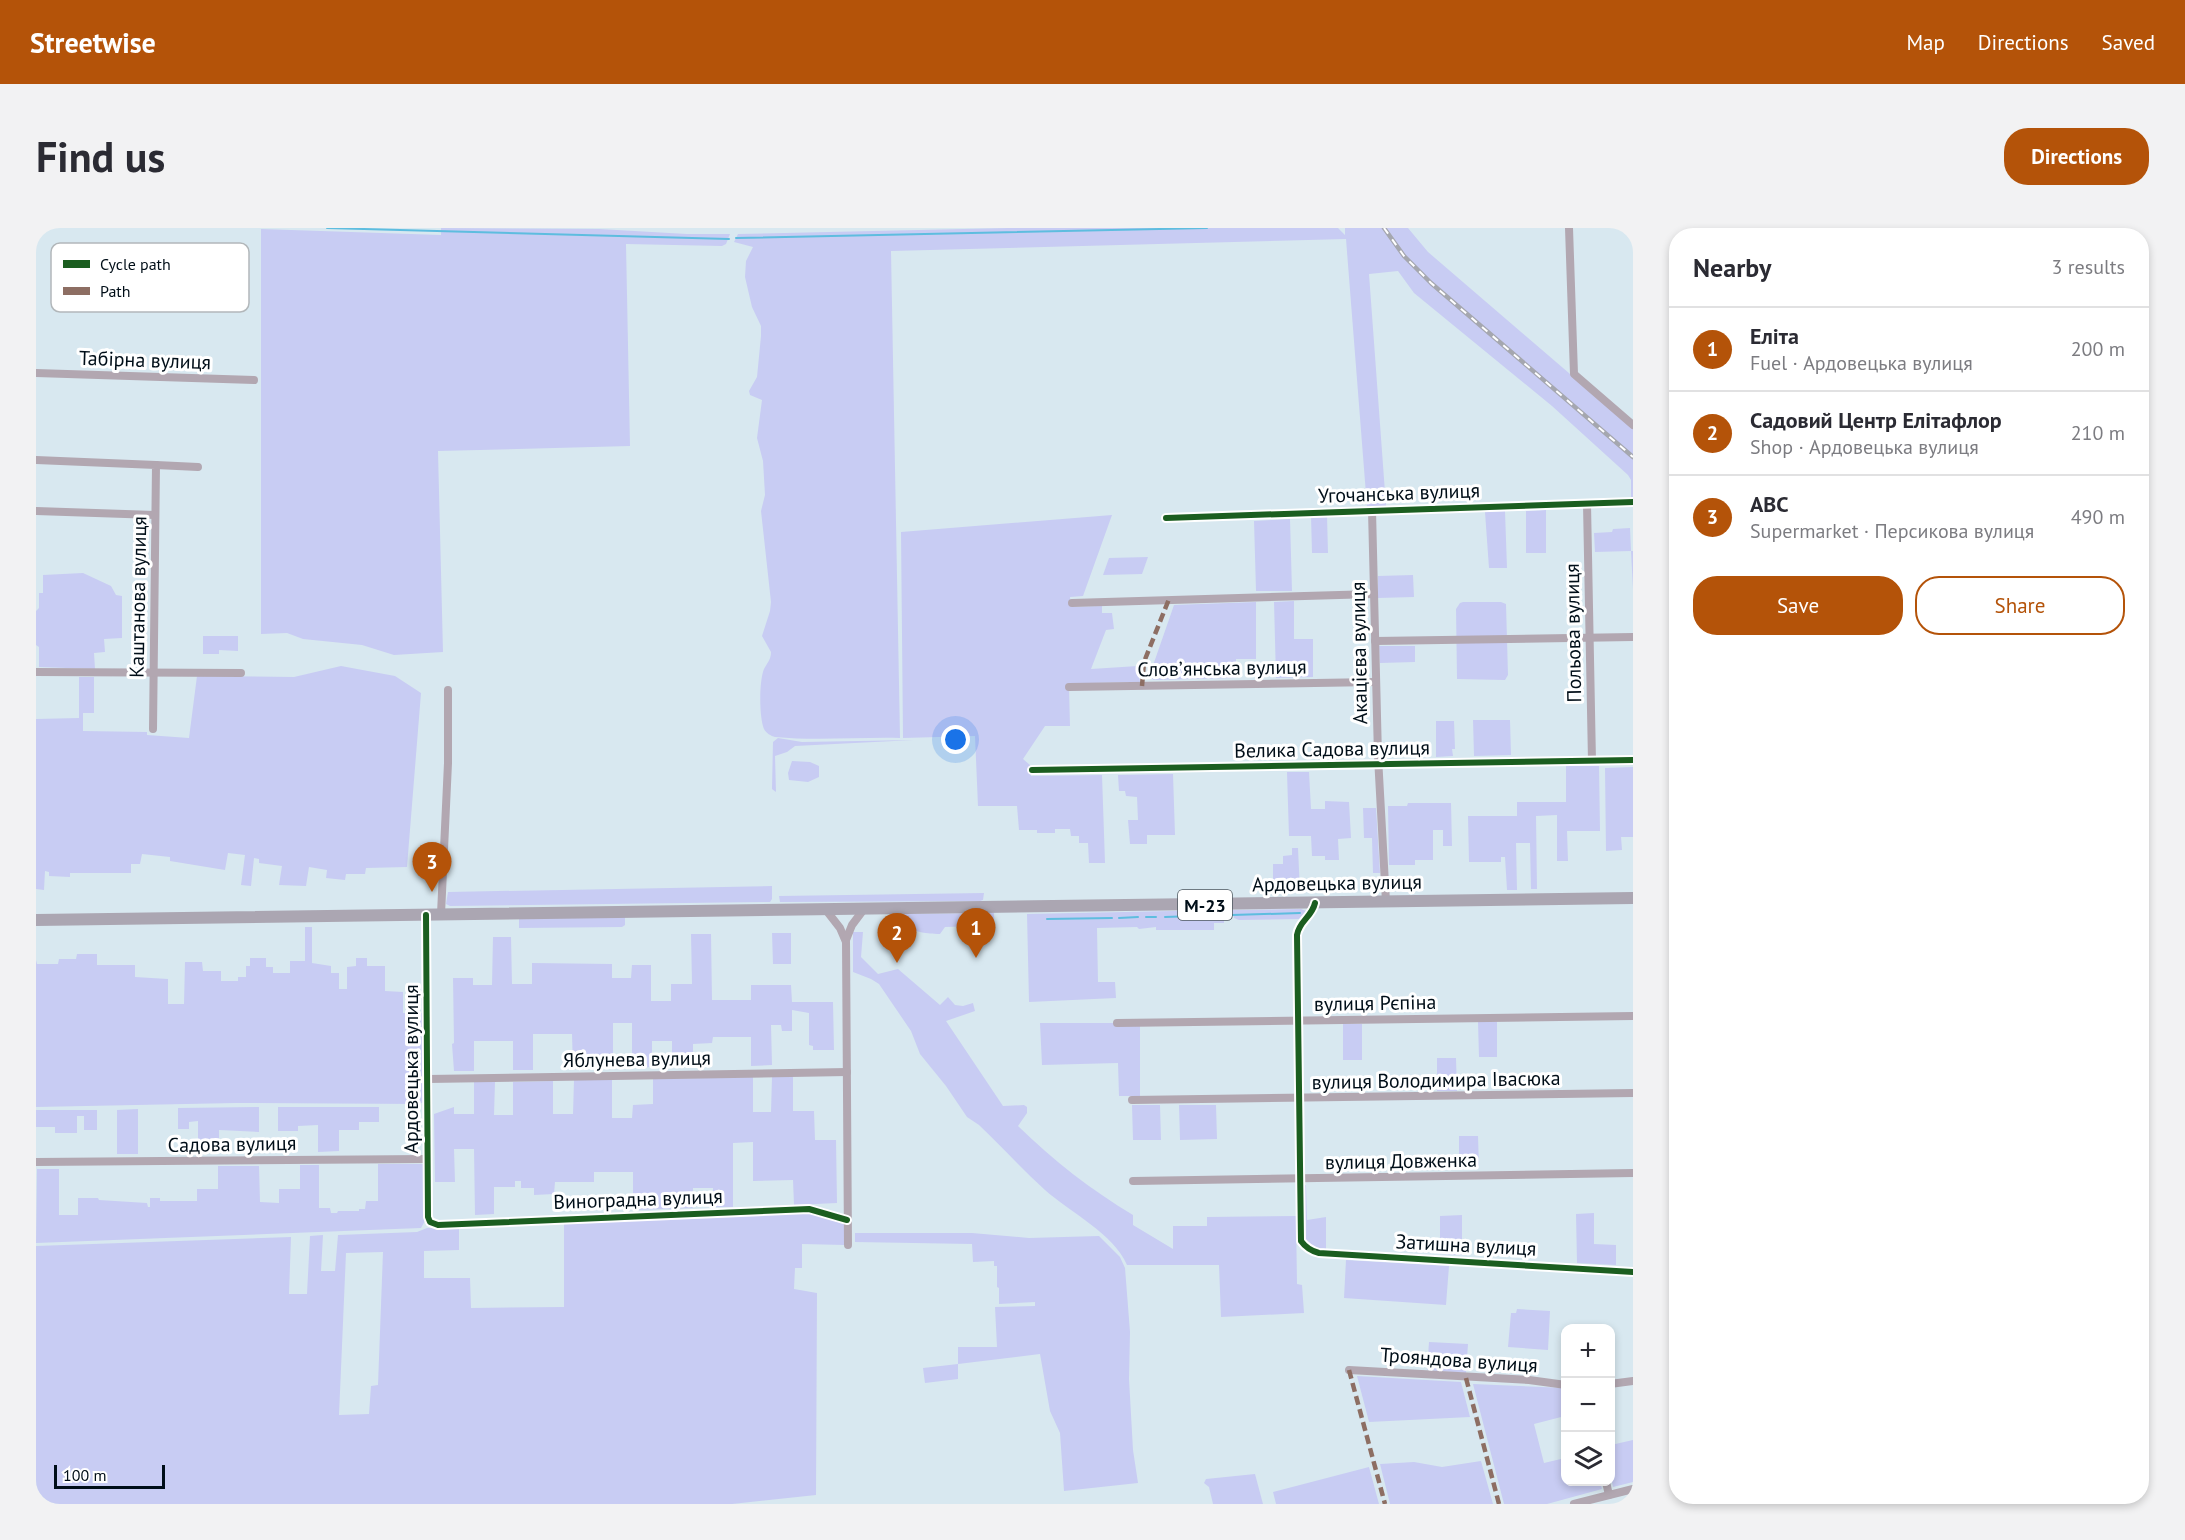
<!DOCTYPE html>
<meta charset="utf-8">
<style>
body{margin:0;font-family:"PT Sans",sans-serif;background:#f2f2f3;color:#2b2b33}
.controls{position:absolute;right:18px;bottom:18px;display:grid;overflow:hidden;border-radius:12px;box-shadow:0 3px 9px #0003}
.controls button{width:54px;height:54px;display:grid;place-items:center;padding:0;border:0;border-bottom:2px solid #e1e1e2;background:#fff;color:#2b2b33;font:30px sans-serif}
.scale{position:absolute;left:18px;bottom:15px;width:111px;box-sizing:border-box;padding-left:6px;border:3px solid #000e18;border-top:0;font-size:16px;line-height:21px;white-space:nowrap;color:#000e18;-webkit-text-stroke:4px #fff;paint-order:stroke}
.you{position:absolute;left:920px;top:512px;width:21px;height:21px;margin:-15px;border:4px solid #fff;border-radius:50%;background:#1a73e8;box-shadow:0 0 0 9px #1a73e833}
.badge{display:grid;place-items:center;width:39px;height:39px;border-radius:50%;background:#b45309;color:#fff;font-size:20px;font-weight:700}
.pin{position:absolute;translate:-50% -50px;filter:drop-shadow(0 2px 3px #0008)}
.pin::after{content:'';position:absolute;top:32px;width:21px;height:18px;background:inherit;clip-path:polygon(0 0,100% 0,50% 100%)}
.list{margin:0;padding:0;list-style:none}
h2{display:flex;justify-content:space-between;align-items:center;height:78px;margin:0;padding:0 24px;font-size:26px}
h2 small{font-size:20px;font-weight:400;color:#7c7c81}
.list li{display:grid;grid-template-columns:39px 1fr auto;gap:18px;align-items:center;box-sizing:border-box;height:84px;padding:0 24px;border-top:2px solid #e1e1e2}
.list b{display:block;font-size:22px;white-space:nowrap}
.list p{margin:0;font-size:20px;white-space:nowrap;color:#7c7c81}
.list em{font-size:20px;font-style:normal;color:#7c7c81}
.actions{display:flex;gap:12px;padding:18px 24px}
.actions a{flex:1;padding:14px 0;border:2px solid #b45309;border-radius:24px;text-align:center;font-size:21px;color:#b45309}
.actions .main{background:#b45309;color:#fff}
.icon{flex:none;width:33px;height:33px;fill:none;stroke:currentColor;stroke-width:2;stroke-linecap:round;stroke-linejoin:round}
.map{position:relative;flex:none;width:1597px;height:1276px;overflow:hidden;border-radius:24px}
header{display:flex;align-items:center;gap:36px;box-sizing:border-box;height:84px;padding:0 30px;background:#b45309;color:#fff}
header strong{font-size:28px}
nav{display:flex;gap:33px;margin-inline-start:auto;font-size:21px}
.intro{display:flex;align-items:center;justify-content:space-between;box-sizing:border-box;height:144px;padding:0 36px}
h1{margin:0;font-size:42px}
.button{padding:15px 27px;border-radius:24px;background:#b45309;color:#fff;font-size:21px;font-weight:700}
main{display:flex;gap:36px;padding:0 36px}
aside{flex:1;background:#fff;border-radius:24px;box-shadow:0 3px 9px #0003}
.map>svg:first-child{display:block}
.green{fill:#c8ccf3;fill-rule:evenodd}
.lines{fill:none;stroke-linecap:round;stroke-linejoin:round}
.stream{stroke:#5ebddf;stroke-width:2}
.minor{stroke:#b2a7b1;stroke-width:8}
.trunk{stroke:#aba6b2;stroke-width:12}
.rail-casing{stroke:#a5a7af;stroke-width:4.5}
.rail{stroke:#fff;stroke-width:2;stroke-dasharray:7;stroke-linecap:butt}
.quiet{stroke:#8d6e63;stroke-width:4.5;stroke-dasharray:9 4.5;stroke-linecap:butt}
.cycleway-casing{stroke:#fff;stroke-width:10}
.cycleway{stroke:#1b5e20;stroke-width:6}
.labels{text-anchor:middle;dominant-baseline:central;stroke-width:6;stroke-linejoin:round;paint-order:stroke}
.shield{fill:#fff;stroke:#4c565d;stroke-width:1.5}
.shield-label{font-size:18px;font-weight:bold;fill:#000e18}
.street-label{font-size:20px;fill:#000e18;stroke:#fff}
.key{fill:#fff;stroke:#b2b7ba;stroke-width:1.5}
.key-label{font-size:16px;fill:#000e18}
</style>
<header>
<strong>Streetwise</strong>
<nav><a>Map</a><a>Directions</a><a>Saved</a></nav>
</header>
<div class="intro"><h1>Find us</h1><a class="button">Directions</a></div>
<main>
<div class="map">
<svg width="1597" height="1276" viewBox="0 0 1597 1276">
<rect width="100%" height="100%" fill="#d8e8f0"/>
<g class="green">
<polygon points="405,0 563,1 651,6 694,6 690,16 686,18 590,16 594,218 402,223 407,424 358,427 326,417 267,411 251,405 225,406 225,1 405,7"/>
<path d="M972 0H1302L1309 7V0H1372L1392 24 1597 200V270H1595V252L1592 247 1516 178 1378 65 1362 43 1333 46 1350 278 1331 279 1310 11 855 23 864 510C823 509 780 513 739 509 735 508 730 505 728 501 723 489 723 453 728 441 731 435 735 432 735 424L726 408 734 383 735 374 725 283 729 267 727 233 721 210 726 172 714 167 713 163 721 149 725 108V98L716 79 709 49 710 33 717 19 698 14 702 6Z"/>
<polygon points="1510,282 1510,325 1490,325 1490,283"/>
<polygon points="1469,283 1471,340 1453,340 1449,284"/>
<polygon points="1076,287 1047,368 1034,369 1035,379 1066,378 1066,385 1076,385 1078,401 1070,402 1055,441 1102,438 1104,454 1057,455 1033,459 1034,498 1009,498 987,531 994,537 995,548 1066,547 1069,635 1053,635 1052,615 1043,615 1043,608 1035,608 1034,601 1019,601 1019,605 1001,605 1001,602 983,602 981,578 942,578 939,508 867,510 865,304"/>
<polygon points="1291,287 1292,325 1276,325 1275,288"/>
<polygon points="1254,291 1256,363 1220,363 1218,293"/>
<polygon points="1594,300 1595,323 1597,323 1597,361 1595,323 1559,324 1558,305 1576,304 1577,301"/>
<polygon points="1112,329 1106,346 1067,347 1073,330"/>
<polygon points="47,345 75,358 80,367 86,368 86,410 68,411 69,424 58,425 59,441 3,439 3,419 0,417 0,383 3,380 3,365 7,365 7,347"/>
<polygon points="1377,347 1378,369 1342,370 1342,348"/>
<polygon points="1258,373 1258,411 1277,411 1277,449 1240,450 1238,374"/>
<polygon points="1220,374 1220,431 1200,431 1200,450 1118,452 1113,449 1138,377"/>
<polygon points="1427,374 1465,374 1470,376 1472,447 1469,452 1421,451 1420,381 1424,375"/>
<polygon points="167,408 202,408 202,423 183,422 183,426 167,426"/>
<polygon points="1343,418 1379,418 1379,434 1344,435"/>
<polygon points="305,438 359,448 385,465 371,639 330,640 329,646 310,646 309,652 290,650 291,642 273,639 270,658 243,657 246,638 223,635 223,631 218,630 215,658 205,657 209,627 192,625 189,642 134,633 134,629 106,626 104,636 95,636 95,645 34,645 34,649 13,648 13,644 9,643 8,662 0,661 0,491 43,490 43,449 58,449 58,485 47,485 47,503 111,504 111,507 153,510 161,448 258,449"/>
<polygon points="1437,492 1474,492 1475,527 1438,528"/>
<polygon points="1400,493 1418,493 1419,521 1416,521 1417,528 1400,529"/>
<polygon points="742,510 766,514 878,512 759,518 751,524 739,528 740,564 736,561 737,514"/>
<polygon points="756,533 774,534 783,538 783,549 772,554 753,552 752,545"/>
<polygon points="1530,538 1563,538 1564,603 1531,603 1532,633 1521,633 1521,587 1500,588 1501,661 1495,661 1494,615 1480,615 1481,662 1471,662 1469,629 1465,629 1465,634 1433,634 1432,588 1481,588 1481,574 1530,574"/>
<polygon points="1597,539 1597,609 1585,609 1586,622 1570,623 1569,540"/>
<polygon points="1251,544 1273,544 1275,581 1289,581 1289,573 1313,574 1315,610 1302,611 1303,632 1289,632 1289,628 1276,628 1275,608 1253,608"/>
<polygon points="1137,546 1139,607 1111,607 1111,616 1094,616 1092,592 1102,592 1101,569 1090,568 1089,563 1083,563 1082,547"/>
<polygon points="1372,575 1415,575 1416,618 1407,618 1407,602 1397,602 1397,632 1379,632 1379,637 1353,637 1352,578 1371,578"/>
<polygon points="1327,580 1340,580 1344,645 1337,645 1336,610 1328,610"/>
<polygon points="1256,620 1262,620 1264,664 1237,665 1237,636 1247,636 1247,628 1256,627"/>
<polygon points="736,658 736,671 734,674 414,678 410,676 412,664"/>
<polygon points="948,665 947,672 944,673 744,674 743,668"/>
<polygon points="1265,681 1270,683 1263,691 1203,692 1198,690 1196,682"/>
<polygon points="1185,682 1188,687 1188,695 1178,695 1178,702 1120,702 1120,699 1103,701 1101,699 1061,700 1062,754 1079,754 1080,770 993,774 991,686"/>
<path d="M958 685C958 694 960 703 949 706L942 698 909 699 904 706C890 706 869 703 860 691L866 686Z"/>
<polygon points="589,689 589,697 586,699 483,700 483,690"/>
<polygon points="269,699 276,699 276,735 295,738 295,745 303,745 303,761 311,761 311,739 320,738 320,730 331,730 331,738 349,738 349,763 367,764 367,785 386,785 388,874 383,876 200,875 0,879 0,732 1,736 22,736 23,731 40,731 41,726 61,726 61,737 99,737 99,749 132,751 132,776 148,776 149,734 166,734 167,743 185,743 185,753 202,753 202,749 210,749 210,738 214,738 214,730 230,730 230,739 237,739 237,745 254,745 254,733 269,733"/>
<path d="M817 704H827L825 729 842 746 862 741 904 777 912 769 919 777 927 778 937 775 939 783 910 793 967 878 988 877 991 879V885L982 898C1018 933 1054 961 1097 987V997L1137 1021V998H1171V989L1260 988 1261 1056 1266 1057 1268 1085 1185 1089 1183 1037H1091C1078 1006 1034 984 1009 962 986 941 965 918 943 897L931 889 910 858 884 826 875 803 843 756 835 751 817 744Z"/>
<polygon points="755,705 755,736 737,736 736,705"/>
<polygon points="655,706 675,706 676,772 715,772 715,757 755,757 756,774 797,774 798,822 777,822 777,818 773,817 773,785 756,782 756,803 746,803 745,797 735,797 736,837 715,838 715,809 677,809 676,815 657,816 657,838 636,839 636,813 616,813 616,839 596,840 596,795 577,795 577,840 537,841 536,806 497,806 497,842 477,842 477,813 438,813 438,843 418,843 416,816 418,815 417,750 437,750 437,757 456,757 457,709 475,709 476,756 496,756 496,735 576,736 576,750 595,750 596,737 615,737 615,773 635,773 635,756 656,756"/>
<polygon points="1442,794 1461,794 1461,829 1443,829"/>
<polygon points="1004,795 1081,795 1104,797 1104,868 1083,868 1082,835 1006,837"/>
<rect x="1307" y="796" width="19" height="36"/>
<polygon points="1401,830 1420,830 1421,863 1401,863"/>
<polygon points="757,848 757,883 778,883 779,912 800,912 801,975 758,977 757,952 717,953 717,914 697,915 697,979 677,979 677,960 657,960 657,980 597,982 597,944 558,944 558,954 519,954 518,966 498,967 498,960 485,960 485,953 479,953 479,959 458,959 458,986 439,987 438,921 418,921 419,954 399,954 398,886 418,879 418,886 438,886 438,854 459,854 458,887 477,887 477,854 517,853 517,886 537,886 538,852 576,851 576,890 596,890 597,877 617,876 617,851 717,849 717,884 735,884 736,849"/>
<polygon points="1096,877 1124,877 1125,912 1097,912"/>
<polygon points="1143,877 1180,877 1181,911 1144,912"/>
<polygon points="223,879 223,904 183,902 183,924 162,924 162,893 153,894 153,901 142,901 142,880"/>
<polygon points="242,879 343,879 343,894 323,894 323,902 303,902 303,923 282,924 282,897 262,898 262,903 242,903"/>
<polygon points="102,881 102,926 81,926 81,882"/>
<polygon points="0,882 61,882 61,902 48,902 48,888 41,888 41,905 19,905 19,899 0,899"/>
<polygon points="1423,908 1442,908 1443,940 1423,940"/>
<polygon points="342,936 388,936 390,991 385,1000 0,1015 1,941 23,941 23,987 42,987 42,970 62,970 63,972 111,975 112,979 114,979 114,970 124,970 124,973 161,973 161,961 182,961 182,938 223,938 224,974 243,975 243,961 264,961 264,937 283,937 283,980 294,980 295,985 301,985 302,983 323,983 323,981 329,981 330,973 342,973"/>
<polygon points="1267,957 1270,957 1271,992 1290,989 1290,1021 1277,1019 1268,1011"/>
<path d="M777 984 808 993 809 1017 766 1016V1040H759L758 1061 781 1065 780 1267 696 1276H0V1018L255 1009 253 1066H271L274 1008 287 1007 285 1043H299L302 1007 381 1004 391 1000 423 998V1022L388 1023V1050H434L435 1080 528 1079V994ZM347 1024 342 1157 335 1158 333 1186 303 1187 310 1025Z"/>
<polygon points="1558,985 1558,1016 1580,1017 1580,1037 1541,1035 1540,986"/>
<polygon points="1426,987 1426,1027 1404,1026 1404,988"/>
<polygon points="819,1005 936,1005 993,1010 1063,1008 1084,1029 1089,1040 1094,1104 1093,1151 1097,1222 1102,1255 1028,1263 1024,1205 1014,1183 1004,1126 922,1136 922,1151 889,1155 887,1140 922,1136 922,1119 961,1119 959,1079 999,1078 999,1074 963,1076 963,1060 961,1059 961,1038 958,1038 958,1033 937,1034 936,1016 819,1014"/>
<polygon points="1310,1032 1413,1038 1410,1077 1308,1070"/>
<polygon points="1481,1081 1514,1083 1512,1122 1472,1119 1475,1085 1480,1085"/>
<polygon points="1393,1114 1432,1116 1430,1145 1391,1142"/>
<polygon points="1321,1148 1425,1154 1434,1189 1333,1194"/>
<polygon points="1437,1156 1529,1160 1529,1188 1498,1196 1508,1235 1529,1230 1530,1254 1564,1254 1566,1261 1511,1276 1468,1276"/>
<polygon points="1597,1212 1597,1254 1577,1259 1575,1248 1575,1217"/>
<polygon points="1445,1233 1457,1276 1354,1276 1344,1236 1378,1234 1406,1239"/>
<polygon points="1333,1239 1343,1276 1240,1276 1237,1264"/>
<polygon points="1219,1246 1227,1276 1177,1276 1173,1259 1168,1255 1170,1251"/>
</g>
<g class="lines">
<g class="stream">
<polyline points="291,0 693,11"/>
<polyline points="700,10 1171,0"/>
<polyline points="1196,687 1264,685"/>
<polyline points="1110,689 1120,689"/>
<polyline points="1129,689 1188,687"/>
<polyline points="1083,690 1102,689"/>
<polyline points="1011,691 1076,690"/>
</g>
<g class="minor">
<polyline points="1533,0 1538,146 1597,197"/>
<polyline points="0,145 218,152"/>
<polyline points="0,232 120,237 117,501"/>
<polyline points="120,237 162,239"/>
<polyline points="1551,276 1556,533"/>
<polyline points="1336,282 1342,529 1350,674"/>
<polyline points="0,283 119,287"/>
<polyline points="1130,290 1597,274"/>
<polyline points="1036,375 1338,366"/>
<polyline points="1339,413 1597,409"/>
<polyline points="0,444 205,445"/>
<polyline points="1033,459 1339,454"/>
<polyline points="996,542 1597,532"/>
<path d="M1279 675C1276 689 1263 693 1261 707L1265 1013C1270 1020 1275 1023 1283 1025L1597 1044"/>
<polyline points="790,682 804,700 810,714 812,1017"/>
<polyline points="405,686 412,535 412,462"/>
<polyline points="390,687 392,989 394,994 402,997 773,981 811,992"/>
<polyline points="810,712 816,697 828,681"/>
<polyline points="1081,795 1597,788"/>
<polyline points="392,851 811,844"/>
<polyline points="1096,872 1597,865"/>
<polyline points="0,934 391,931"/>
<polyline points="1097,953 1597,945"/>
<polyline points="1313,1142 1493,1152 1530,1157"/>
<polyline points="1574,1156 1597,1153"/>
<polyline points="1570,1254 1573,1267"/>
<polyline points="1538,1276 1597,1261"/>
</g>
<polyline class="trunk" points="0,692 1597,670"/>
<g class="rail-casing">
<polyline id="rail" points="1348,0 1368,28 1395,55 1597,229"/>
</g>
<use href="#rail" class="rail"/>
<g class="quiet">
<polyline points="1106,458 1108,434 1133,371"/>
<polyline points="1313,1142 1349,1276"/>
<polyline points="1430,1150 1463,1276"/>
</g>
<g class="cycleway-casing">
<g id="cycleway">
<polyline points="1130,290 1597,274"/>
<polyline points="996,542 1597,532"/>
<path d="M1279 675C1276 689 1263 693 1261 707L1265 1013C1270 1020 1275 1023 1283 1025L1597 1044"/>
<polyline points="390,687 392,989 394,994 402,997 773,981 811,992"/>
</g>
</g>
<use href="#cycleway" class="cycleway"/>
</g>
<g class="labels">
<rect class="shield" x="1142" y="662" width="54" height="30" rx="4.5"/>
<g class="shield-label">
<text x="1169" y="677">М-23</text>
</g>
<g class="street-label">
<text transform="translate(109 132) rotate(2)">Табірна вулиця</text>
<text transform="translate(1363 265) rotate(-2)">Угочанська вулиця</text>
<text transform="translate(102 369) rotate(-89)">Каштанова вулиця</text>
<text transform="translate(1537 405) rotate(-91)">Польова вулиця</text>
<text transform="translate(1323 425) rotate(-91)">Акацієва вулиця</text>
<text transform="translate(1186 440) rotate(-1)">Словʼянська вулиця</text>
<text transform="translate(1296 521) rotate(-1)">Велика Садова вулиця</text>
<text transform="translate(1301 655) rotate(-1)">Ардовецька вулиця</text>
<text transform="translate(1339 775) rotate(-1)">вулиця Рєпіна</text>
<text transform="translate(601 831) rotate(-1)">Яблунева вулиця</text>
<text transform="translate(375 841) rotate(-90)">Ардовецька вулиця</text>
<text transform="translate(1400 852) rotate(-1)">вулиця Володимира Івасюка</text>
<text transform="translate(196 916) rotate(-1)">Садова вулиця</text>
<text transform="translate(1365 933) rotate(-1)">вулиця Довженка</text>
<text transform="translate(602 971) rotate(-2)">Виноградна вулиця</text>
<text transform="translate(1430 1017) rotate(3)">Затишна вулиця</text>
<text transform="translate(1423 1132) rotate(4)">Трояндова вулиця</text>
</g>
</g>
<rect x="15" y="15" width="198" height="69" rx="9" class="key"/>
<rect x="27" y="32" width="27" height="8" fill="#1b5e20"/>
<rect x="27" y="59" width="27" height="8" fill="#8d6e63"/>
<g class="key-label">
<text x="64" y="42">Cycle path</text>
<text x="64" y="69">Path</text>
</g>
</svg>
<div class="controls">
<button>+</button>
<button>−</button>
<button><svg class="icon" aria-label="layers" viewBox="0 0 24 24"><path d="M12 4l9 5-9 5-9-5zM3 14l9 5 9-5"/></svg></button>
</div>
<div class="scale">100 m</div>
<div class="you"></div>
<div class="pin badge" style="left:940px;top:730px">1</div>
<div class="pin badge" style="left:861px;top:735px">2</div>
<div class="pin badge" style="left:396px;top:664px">3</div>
</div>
<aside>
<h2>Nearby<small>3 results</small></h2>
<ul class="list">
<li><span class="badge">1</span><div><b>Еліта</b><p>Fuel · Ардовецька вулиця</p></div><em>200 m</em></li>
<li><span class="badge">2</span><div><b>Садовий Центр Елітафлор</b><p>Shop · Ардовецька вулиця</p></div><em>210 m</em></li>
<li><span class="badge">3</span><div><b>ABC</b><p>Supermarket · Персикова вулиця</p></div><em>490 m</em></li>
</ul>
<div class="actions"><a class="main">Save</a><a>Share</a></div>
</aside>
</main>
